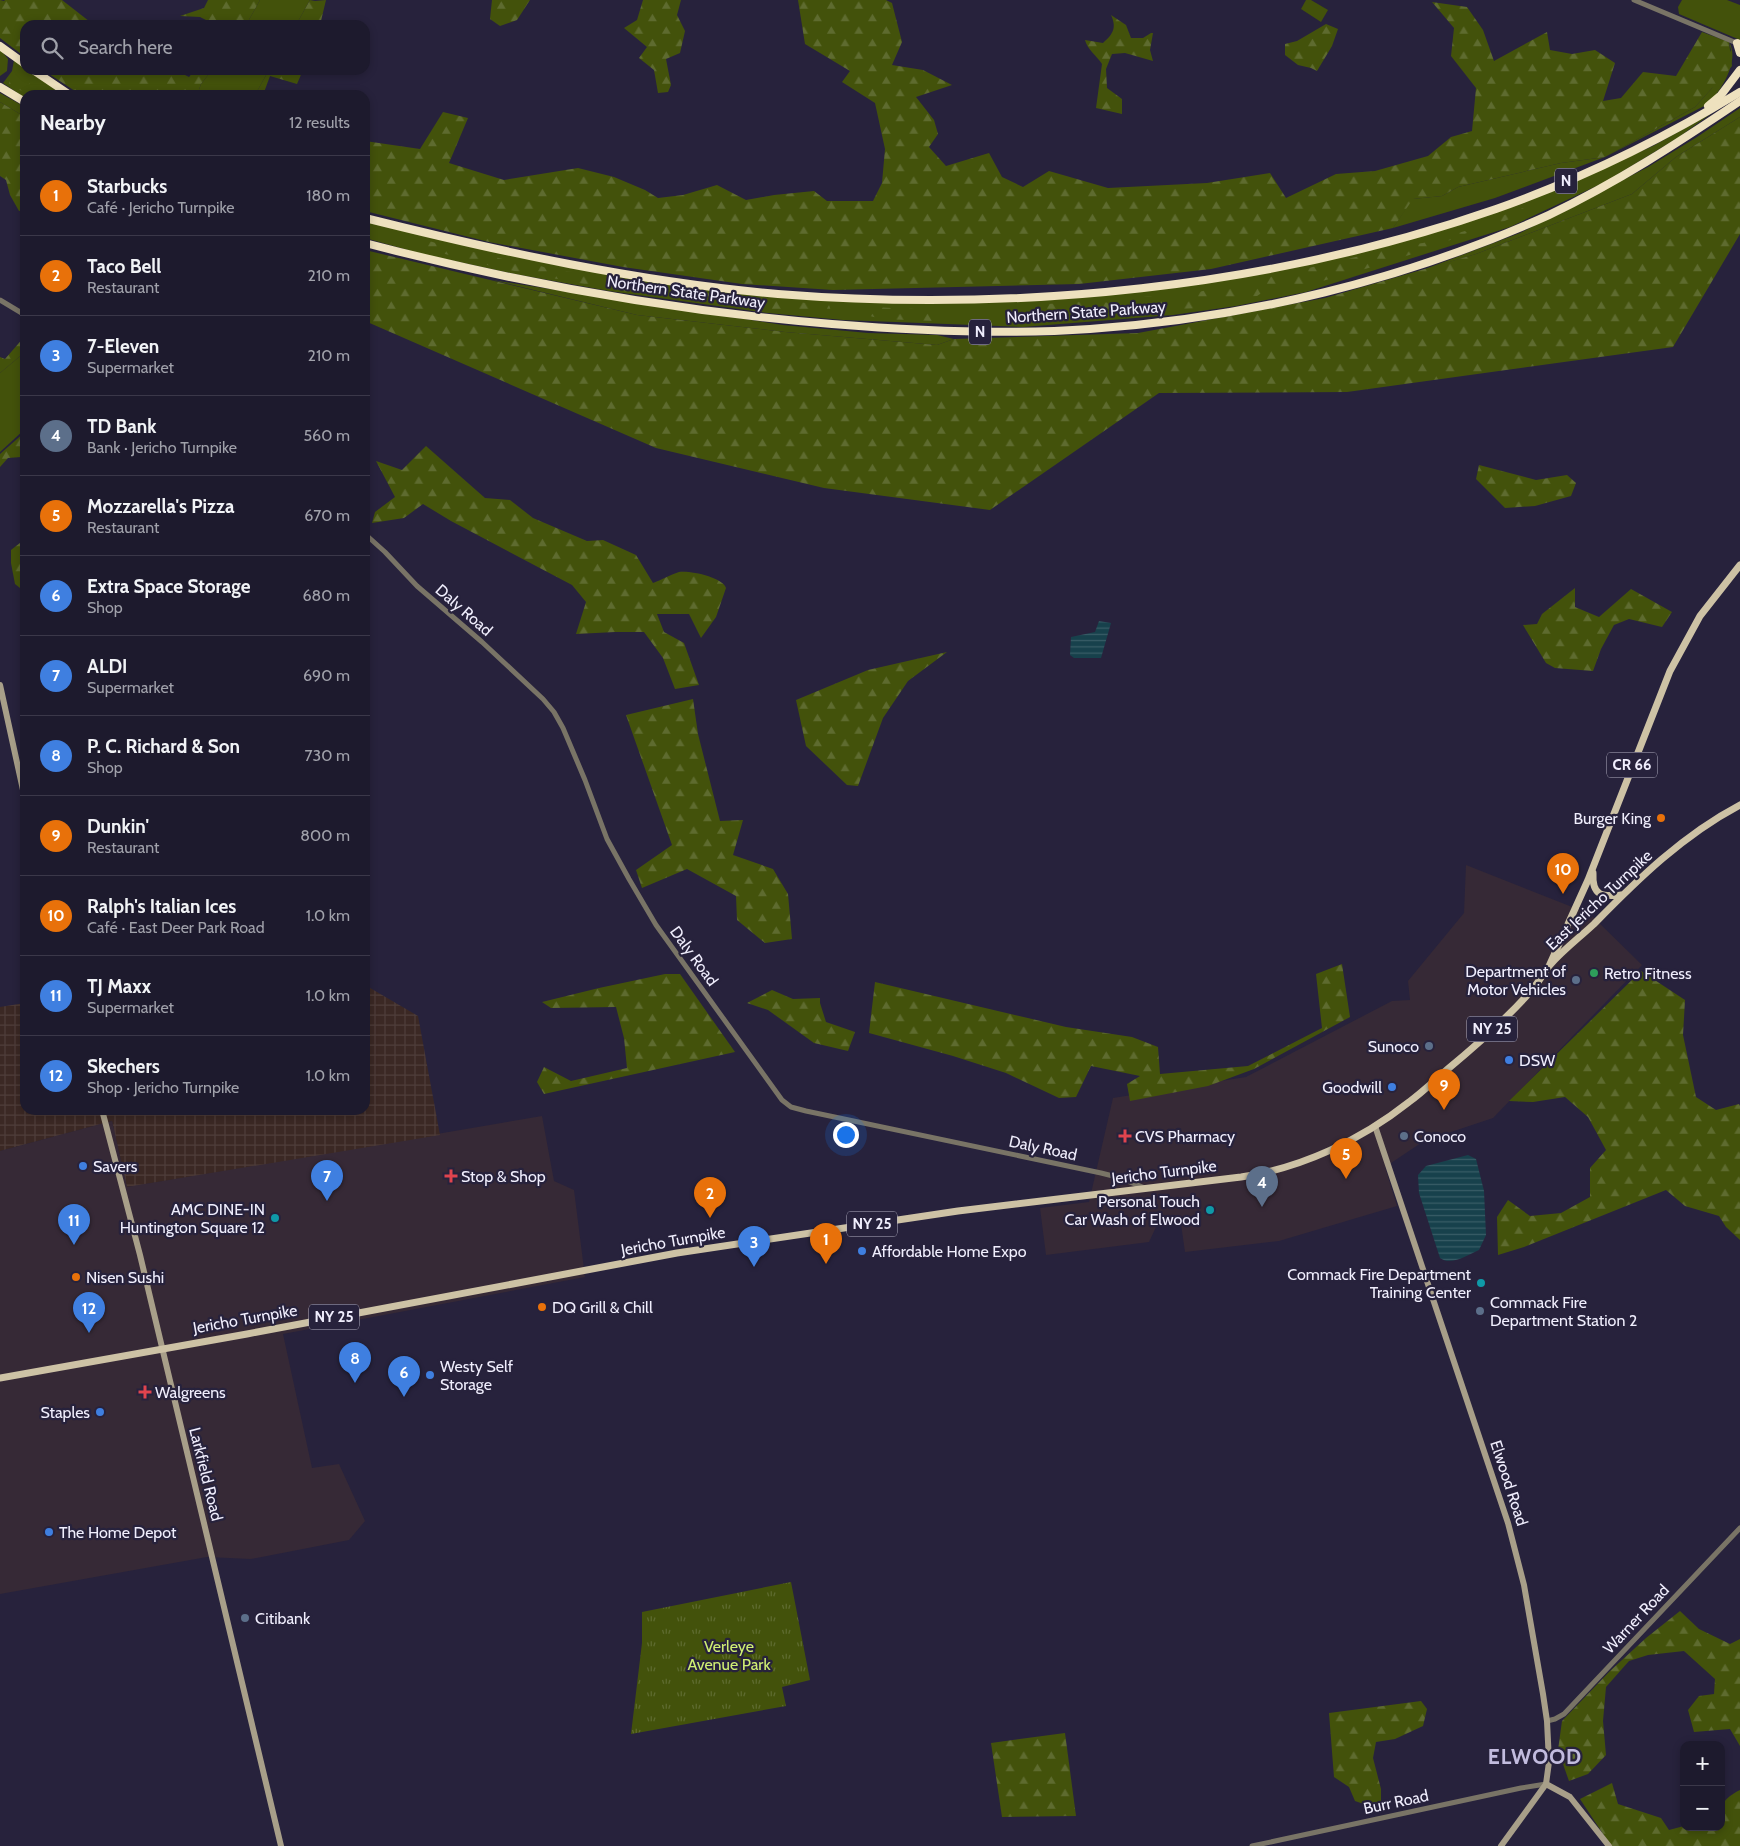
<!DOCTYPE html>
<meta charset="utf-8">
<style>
body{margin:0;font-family:Cabin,sans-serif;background:#252335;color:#f1f3f6}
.controls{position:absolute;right:15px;bottom:15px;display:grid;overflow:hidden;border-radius:10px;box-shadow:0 2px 8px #0003}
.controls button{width:45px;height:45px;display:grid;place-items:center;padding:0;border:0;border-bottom:1px solid #3b3849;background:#1d1a2d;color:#f1f3f6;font:25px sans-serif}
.you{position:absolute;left:845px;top:1134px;width:18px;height:18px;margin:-12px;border:4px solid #fff;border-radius:50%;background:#1a73e8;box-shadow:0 0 0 8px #1a73e833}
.badge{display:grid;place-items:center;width:32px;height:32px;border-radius:50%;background:#8c9099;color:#fff;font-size:16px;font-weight:700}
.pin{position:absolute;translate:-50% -41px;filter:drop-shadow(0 1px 2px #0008)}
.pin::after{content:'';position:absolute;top:26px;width:18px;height:15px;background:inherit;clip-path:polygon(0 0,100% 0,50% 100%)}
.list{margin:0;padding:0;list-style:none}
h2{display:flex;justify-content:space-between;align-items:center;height:65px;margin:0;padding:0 20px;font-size:21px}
h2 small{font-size:16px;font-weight:400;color:#a0a1aa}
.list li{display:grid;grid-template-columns:32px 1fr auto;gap:15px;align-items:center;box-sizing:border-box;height:80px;padding:0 20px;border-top:1px solid #3b3849}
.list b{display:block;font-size:19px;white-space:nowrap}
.list p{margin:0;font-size:16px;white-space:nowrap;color:#a0a1aa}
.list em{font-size:16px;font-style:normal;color:#a0a1aa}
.icon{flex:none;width:28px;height:28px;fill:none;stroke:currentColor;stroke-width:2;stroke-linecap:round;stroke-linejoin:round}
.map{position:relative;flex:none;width:1740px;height:1846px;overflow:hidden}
.search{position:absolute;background:#1d1a2d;box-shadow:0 2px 8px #0003;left:20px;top:20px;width:350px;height:55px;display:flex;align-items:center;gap:12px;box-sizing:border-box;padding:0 18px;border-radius:15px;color:#a0a1aa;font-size:19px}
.panel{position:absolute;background:#1d1a2d;box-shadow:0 2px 8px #0003;left:20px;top:90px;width:350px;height:1025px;border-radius:15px}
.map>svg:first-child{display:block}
.commercial{fill:#362936}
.industrial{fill:url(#industrial-grid)}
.green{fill:#43520b}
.forest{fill:url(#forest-firs)}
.park{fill:url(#park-tufts)}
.water{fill:url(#water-rules)}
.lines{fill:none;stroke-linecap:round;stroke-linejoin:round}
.tertiary{stroke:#797466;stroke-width:5}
.secondary{stroke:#a89f89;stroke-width:6}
.primary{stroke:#cdc2a5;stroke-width:7}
.motorway{stroke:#eee1be;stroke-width:8}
.food-dot{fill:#e8710a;stroke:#27223c;stroke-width:2}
.leisure-dot{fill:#2e9e5b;stroke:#27223c;stroke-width:2}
.service-dot{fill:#5c6f8a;stroke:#27223c;stroke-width:2}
.shop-dot{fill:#3f7fe0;stroke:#27223c;stroke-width:2}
.health-dot{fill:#e0444e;stroke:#27223c;stroke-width:2}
.culture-dot{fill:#0f9aa8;stroke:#27223c;stroke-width:2}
.labels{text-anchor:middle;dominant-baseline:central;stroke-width:4.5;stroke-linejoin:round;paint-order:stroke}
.shield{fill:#27223c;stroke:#b4b1c3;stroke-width:1}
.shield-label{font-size:15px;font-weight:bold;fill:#f0eefd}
.street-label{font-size:16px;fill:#f0eefd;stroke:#27223c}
.poi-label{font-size:16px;fill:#f0eefd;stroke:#27223c;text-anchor:start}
.park-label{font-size:16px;fill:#d0ef73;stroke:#27223c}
.district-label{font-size:21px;font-weight:bold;letter-spacing:1px;fill:#c2bcde;stroke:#27223c}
</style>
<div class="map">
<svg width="1740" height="1846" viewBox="0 0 1740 1846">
<defs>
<pattern id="industrial-grid" width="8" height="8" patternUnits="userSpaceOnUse" patternTransform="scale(1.25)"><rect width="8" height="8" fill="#3b2824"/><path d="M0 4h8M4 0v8" fill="none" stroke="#4e3d3a"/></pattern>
<pattern id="forest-firs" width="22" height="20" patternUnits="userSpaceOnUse" patternTransform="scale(1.25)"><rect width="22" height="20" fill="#43520b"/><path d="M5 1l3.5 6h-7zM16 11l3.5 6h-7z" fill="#5e6b2f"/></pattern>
<pattern id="park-tufts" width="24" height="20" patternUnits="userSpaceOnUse" patternTransform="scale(1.25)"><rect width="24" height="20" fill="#43520b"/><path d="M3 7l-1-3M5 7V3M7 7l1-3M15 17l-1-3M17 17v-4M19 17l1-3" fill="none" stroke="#5e6b2f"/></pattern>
<pattern id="water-rules" width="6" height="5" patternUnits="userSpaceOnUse" patternTransform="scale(1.25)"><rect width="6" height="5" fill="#17414c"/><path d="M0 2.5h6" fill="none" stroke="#395d67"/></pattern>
</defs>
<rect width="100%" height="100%" fill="#27223c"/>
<g class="commercial">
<polygon points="1466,865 1590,914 1642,965 1493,1118 1424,1141 1385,1167 1397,1206 1279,1241 1185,1252 1181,1224 1156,1227 1149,1242 1046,1255 1040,1208 1089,1202 1113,1098 1246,1077 1392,1001 1410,1000 1408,981 1464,913"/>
<polygon points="542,1116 554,1181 574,1190 585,1277 283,1334 312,1468 339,1464 365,1521 349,1540 251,1559 207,1557 0,1594 0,1151 112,1121 127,1187"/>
</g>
<polygon class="industrial" points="365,985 418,1016 440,1135 127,1187 112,1121 0,1151 0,1007 25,1003 25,1110 365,1110"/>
<g class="green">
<polygon points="260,0 310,0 296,25 246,25"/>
<polygon points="1306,0 1311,0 1328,10 1321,22 1301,9"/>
<polygon points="1682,0 1727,0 1740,5 1740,40 1679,14 1678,7"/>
<path d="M1729 42C1740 60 1722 90 1708 104L1605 157 1495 198 1393 228 1412 199 1442 196 1458 187 1561 163 1605 157 1695 107 1712 88 1731 50Z"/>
<polygon points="0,49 8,59 7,71 0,76"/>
<polygon points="14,60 25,66 25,70 30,70 68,95 25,95 25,97 22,96 3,83 12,71"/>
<polygon points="212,70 269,70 255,95 197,95 201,84"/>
<polygon points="0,93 25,107 25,117 0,102"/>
<polygon points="1740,108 1740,117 1676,157 1632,194 1476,254 1420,271 1520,233 1648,167 1697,137"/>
<polygon points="1712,113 1679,137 1605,182 1510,227 1306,292 1236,306 1173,315 1023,327 843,320 768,313 609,291 515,274 422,254 365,238 365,220 623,277 887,302 1169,286 1376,248 1589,174 1653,146"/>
<polygon points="492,280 783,325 868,333 937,335 954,339 937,345 785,332 637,315"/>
<polygon points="25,352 25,429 0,452 0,373"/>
</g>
<g class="forest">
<polygon points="0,0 4,1 5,0 62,0 94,25 25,25 25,57 0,38"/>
<polygon points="208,0 260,0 246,25 212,25 212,23 200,17 180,16 204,8"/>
<polygon points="310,0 315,1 326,0 320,25 296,25"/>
<polygon points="492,0 530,0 517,20 500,26 490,19"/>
<polygon points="643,0 681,0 677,15 685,31 680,53 666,59 671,85 668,92 658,93 654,70 639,58 647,47 624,28 637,20"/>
<polygon points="798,0 886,0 892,3 902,42 892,65 923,70 952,85 916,97 934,120 938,134 929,147 946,166 989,153 1002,177 1023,187 1049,171 1108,188 1207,183 1270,173 1286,198 1336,174 1375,171 1428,156 1451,137 1472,131 1476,88 1451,56 1454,28 1432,2 1467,7 1483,30 1494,61 1547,32 1550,50 1572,54 1595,50 1615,63 1603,101 1621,98 1643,72 1676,76 1702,32 1729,42 1732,66 1695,107 1605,157 1561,163 1458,187 1442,196 1413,199 1393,228 1211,269 1079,284 833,290 742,284 623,267 489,242 365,211 365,141 420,149 443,112 468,118 449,163 504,180 578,168 614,177 645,190 658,198 683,195 717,185 746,200 774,195 814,191 827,201 873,201 882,183 885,149 875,103 842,82 850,71 805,44"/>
<path d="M1111 15 1126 25 1131 38H1143L1151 33H1153L1150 50 1153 61 1125 53 1112 54 1106 69 1107 88 1122 99V114L1096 108 1102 64C1097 56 1087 49 1085 40L1103 43C1113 34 1117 28 1111 15Z"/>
<polygon points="1326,24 1338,29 1332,46 1317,71 1311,68 1298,65 1285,55 1285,44 1297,41"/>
<polygon points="43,70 175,70 189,77 195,70 212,70 201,84 197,95 81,95"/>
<polygon points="269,70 303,70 297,84 270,76 263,95 255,95"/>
<polygon points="18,75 33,86 43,88 41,93 29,95 9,84 10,80"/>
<polygon points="0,102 25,117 25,210 19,211 10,195 6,180 0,176"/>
<polygon points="1740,117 1740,234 1673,347 1347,392 1159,393 990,510 824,488 656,448 365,321 365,250 637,315 785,332 937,345 954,339 1138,333 1325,298 1476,254 1632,194 1676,157"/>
<polygon points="1534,204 1543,205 1495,225 1478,228 1488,221"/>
<polygon points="1465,231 1467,233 1431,248 1372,267 1301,287 1282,287 1266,290 1257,296 1217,300 1202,308 1180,309 1182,300 1194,293 1216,288 1245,288 1261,282 1262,277 1270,277 1407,245 1423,243"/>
<polygon points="429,241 467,252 476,252 518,263 528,262 553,270 592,274 620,282 721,295 723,298 721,302 622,291 499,268 422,248 421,244"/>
<path d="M1148 296 1165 299 1170 304 1171 312 1040 322H1032L1028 320C1026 313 1030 310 1035 305L1087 301 1113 303Z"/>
<polygon points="775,300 829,305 831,311 823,314 763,310 757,307 763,301"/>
<polygon points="870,307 937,310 943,316 940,321 936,321 882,319 870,316 866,310"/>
<polygon points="25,336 25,352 0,373 0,357 5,359"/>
<polygon points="25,432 25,465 21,457 8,458 0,467 0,454"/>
<path d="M426 446 485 498 510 500 533 518 587 541 603 540 636 555 653 583C661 580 670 575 679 572 689 570 723 577 726 588L716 617 701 638 689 614H657L664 632 684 643 699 685 675 689 663 658 644 632H615L576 634 586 602 572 585 451 521 423 504 404 518 372 523 375 512 395 497 376 461 402 470Z"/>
<polygon points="1479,465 1536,480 1567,475 1576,483 1571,496 1535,506 1505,508 1476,479"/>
<polygon points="25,539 25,592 15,584 11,563 11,550"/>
<polygon points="1575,588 1575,607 1599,617 1631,589 1672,612 1662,627 1629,619 1614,625 1601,649 1593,671 1555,668 1546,663 1523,625 1537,624 1542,614"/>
<polygon points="947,652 908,681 883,718 858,786 847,785 806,746 796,700 868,670"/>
<polygon points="693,699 698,734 720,821 743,820 733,855 773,869 788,894 792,939 765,943 737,920 736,896 687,869 642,888 636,870 672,845 626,715"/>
<polygon points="1342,964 1350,1017 1254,1069 1208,1086 1130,1101 1127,1084 1140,1076 1091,1066 1076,1097 1059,1098 1006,1073 953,1056 869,1033 875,982 1066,1027 1132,1037 1158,1047 1160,1074 1248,1066 1322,1028 1316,974"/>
<polygon points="1641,971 1685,1000 1683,1035 1696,1097 1716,1110 1739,1104 1740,1106 1740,1240 1726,1227 1719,1216 1685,1206 1666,1190 1524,1247 1498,1255 1497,1217 1508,1200 1530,1216 1561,1213 1590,1197 1590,1168 1606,1150 1588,1117 1565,1097 1533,1102 1509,1101"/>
<polygon points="665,974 680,974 735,1052 544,1094 537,1082 544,1067 571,1081 627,1068 624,1038 616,1007 551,1008 542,1002 599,988"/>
<polygon points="772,990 793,999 820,998 820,1003 826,1022 855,1032 848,1051 814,1043 768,1010 747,1003"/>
<polygon points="1680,1611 1699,1629 1730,1644 1740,1639 1740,1746 1730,1729 1694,1732 1688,1710 1699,1696 1714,1694 1715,1679 1684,1651 1648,1655 1629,1661 1606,1687 1603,1721 1606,1755 1588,1774 1569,1781 1558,1750 1562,1721 1610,1671 1646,1638"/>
<polygon points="1421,1701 1427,1709 1423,1726 1395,1739 1376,1742 1373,1758 1381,1789 1381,1810 1355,1801 1349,1787 1334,1777 1329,1713"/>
<polygon points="1065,1733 1076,1816 1002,1817 991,1743"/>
<path d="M1612 1783 1618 1804 1661 1818 1669 1830 1684 1826V1827H1721C1721 1807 1720 1800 1740 1790V1846H1611L1580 1799Z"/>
</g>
<polygon class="park" points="791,1582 810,1680 782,1687 786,1706 631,1734 642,1643 642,1612"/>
<g class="water">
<polygon points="1099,621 1111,623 1101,658 1074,658 1070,655 1071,637 1095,632"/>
<path d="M1468 1155 1476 1159 1484 1191 1486 1235 1479 1250C1468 1255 1451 1266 1440 1258L1419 1193 1418 1175 1426 1166Z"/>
</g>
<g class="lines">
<g class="tertiary">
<polyline points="1634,0 1739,44"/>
<polyline points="0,300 25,315"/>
<polyline points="365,534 385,552 417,586 482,642 543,699 554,712 563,728 585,780 607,839 629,879 656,925 782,1100 791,1107 806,1111 1101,1173 1117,1177 1145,1188"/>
<polyline points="1547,1721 1555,1719 1564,1714 1740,1528"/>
<polyline points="1252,1846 1521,1788 1546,1784"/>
</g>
<g class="secondary">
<polyline points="0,685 25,799"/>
<polyline points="102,1110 140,1255 281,1846"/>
<polyline points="1375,1126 1508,1523 1524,1585 1543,1694 1547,1721 1549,1762 1546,1784 1501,1846"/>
<polyline points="1546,1784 1570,1797 1609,1846"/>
</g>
<g class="primary">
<path d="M1593 873C1592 896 1602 897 1621 895"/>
<polyline points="1550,964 1588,880 1670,671 1700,616 1740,565"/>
<path d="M0 1378 247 1334 677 1253 958 1211 1241 1177C1302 1168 1361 1140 1409 1102 1423 1092 1436 1079 1449 1068 1478 1044 1507 1018 1532 990 1539 982 1543 973 1550 965 1563 950 1579 938 1594 924 1638 879 1683 835 1740 805"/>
</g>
<g class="motorway">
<polyline points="1737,43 1740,53"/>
<polyline points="0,46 25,64"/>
<polyline points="33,70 70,95"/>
<polyline points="0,87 25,102"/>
<polyline points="1708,106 1721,95 1740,70"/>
<path d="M365 218C501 252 639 282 778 294 1016 313 1270 288 1496 209 1581 179 1663 139 1740 92"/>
<path d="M365 243C518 283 674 311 832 324 918 331 1004 335 1090 329 1248 318 1405 280 1549 215 1616 183 1678 143 1740 101"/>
</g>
</g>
<g class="food-dot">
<circle cx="1661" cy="818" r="5"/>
<circle cx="76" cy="1277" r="5"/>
<circle cx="542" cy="1307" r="5"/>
</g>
<circle class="leisure-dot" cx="1594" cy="973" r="5"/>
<g class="service-dot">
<circle cx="1576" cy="980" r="5"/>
<circle cx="1429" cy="1046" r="5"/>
<circle cx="1404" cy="1136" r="5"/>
<circle cx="1480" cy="1311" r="5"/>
<circle cx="245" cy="1618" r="5"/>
</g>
<g class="shop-dot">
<circle cx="1509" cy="1060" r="5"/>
<circle cx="1392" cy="1087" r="5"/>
<circle cx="83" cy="1166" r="5"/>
<circle cx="862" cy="1251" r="5"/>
<circle cx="430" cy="1375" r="5"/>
<circle cx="100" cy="1412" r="5"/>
<circle cx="49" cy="1532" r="5"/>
</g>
<g class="health-dot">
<path d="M1122.5 1128.5h5v5h5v5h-5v5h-5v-5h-5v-5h5z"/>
<path d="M448.5 1168.5h5v5h5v5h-5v5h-5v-5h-5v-5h5z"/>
<path d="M142.5 1384.5h5v5h5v5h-5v5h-5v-5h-5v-5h5z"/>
</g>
<g class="culture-dot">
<circle cx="1210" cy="1210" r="5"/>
<circle cx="275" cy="1218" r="5"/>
<circle cx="1481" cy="1283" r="5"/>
</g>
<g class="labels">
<g class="shield">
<rect x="1555" y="168.5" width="22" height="25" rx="4"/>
<rect x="969" y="319.5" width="22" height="25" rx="4"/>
<rect x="1607" y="752.5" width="50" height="25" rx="4"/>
<rect x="1467" y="1016.5" width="50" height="25" rx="4"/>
<rect x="847" y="1211.5" width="50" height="25" rx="4"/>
<rect x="309" y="1304.5" width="50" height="25" rx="4"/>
</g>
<g class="shield-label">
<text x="1566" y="181">N</text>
<text x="980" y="332">N</text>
<text x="1632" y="765">CR 66</text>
<text x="1492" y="1029">NY 25</text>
<text x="872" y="1224">NY 25</text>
<text x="334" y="1317">NY 25</text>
</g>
<g class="street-label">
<text transform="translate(686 292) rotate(8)">Northern State Parkway</text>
<text transform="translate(1086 312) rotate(-4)">Northern State Parkway</text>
<text transform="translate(464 610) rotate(41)">Daly Road</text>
<text transform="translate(1599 900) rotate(-43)">East Jericho Turnpike</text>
<text transform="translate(694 956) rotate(54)">Daly Road</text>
<text transform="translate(1043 1148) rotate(12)">Daly Road</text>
<text transform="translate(1164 1172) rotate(-7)">Jericho Turnpike</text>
<text transform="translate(673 1241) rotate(-10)">Jericho Turnpike</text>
<text transform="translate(245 1319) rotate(-10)">Jericho Turnpike</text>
<text transform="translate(206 1474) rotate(76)">Larkfield Road</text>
<text transform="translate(1509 1483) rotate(72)">Elwood Road</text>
<text transform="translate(1636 1619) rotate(-47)">Warner Road</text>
<text transform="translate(1396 1802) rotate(-12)">Burr Road</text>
</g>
<g class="poi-label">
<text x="1651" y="818" text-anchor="end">Burger King</text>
<text x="1566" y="971" text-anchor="end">Department of<tspan x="1566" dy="18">Motor Vehicles</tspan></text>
<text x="1604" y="973">Retro Fitness</text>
<text x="1419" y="1046" text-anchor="end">Sunoco</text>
<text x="1519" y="1060">DSW</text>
<text x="1382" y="1087" text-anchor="end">Goodwill</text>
<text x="1135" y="1136">CVS Pharmacy</text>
<text x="1414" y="1136">Conoco</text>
<text x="93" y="1166">Savers</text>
<text x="461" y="1176">Stop &amp; Shop</text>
<text x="1200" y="1201" text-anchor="end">Personal Touch<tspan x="1200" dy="18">Car Wash of Elwood</tspan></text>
<text x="265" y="1209" text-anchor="end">AMC DINE-IN<tspan x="265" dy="18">Huntington Square 12</tspan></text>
<text x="872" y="1251">Affordable Home Expo</text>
<text x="1471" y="1274" text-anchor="end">Commack Fire Department<tspan x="1471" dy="18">Training Center</tspan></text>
<text x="86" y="1277">Nisen Sushi</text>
<text x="1490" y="1302">Commack Fire<tspan x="1490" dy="18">Department Station 2</tspan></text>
<text x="552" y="1307">DQ Grill &amp; Chill</text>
<text x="440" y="1366">Westy Self<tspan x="440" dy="18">Storage</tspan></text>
<text x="155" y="1392">Walgreens</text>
<text x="90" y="1412" text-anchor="end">Staples</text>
<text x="59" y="1532">The Home Depot</text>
<text x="255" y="1618">Citibank</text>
</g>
<g class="park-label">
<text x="729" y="1646">Verleye<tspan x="729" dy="18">Avenue Park</tspan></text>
</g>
<g class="district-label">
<text x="1535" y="1756">ELWOOD</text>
</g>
</g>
</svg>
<div class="controls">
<button>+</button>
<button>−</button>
</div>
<div class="you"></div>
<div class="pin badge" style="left:826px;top:1264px;background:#e8710a">1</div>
<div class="pin badge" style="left:710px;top:1218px;background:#e8710a">2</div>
<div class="pin badge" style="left:754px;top:1267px;background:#3f7fe0">3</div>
<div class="pin badge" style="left:1262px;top:1207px;background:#5c6f8a">4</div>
<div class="pin badge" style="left:1346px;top:1179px;background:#e8710a">5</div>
<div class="pin badge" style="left:404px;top:1397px;background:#3f7fe0">6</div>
<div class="pin badge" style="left:327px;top:1201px;background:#3f7fe0">7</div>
<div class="pin badge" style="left:355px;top:1383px;background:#3f7fe0">8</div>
<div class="pin badge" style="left:1444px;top:1110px;background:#e8710a">9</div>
<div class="pin badge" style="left:1563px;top:894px;background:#e8710a">10</div>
<div class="pin badge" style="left:74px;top:1245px;background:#3f7fe0">11</div>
<div class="pin badge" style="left:89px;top:1333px;background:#3f7fe0">12</div>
<div class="search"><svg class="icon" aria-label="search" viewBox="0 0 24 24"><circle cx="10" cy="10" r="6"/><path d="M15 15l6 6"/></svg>Search here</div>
<section class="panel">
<h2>Nearby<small>12 results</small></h2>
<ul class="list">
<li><span class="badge" style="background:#e8710a">1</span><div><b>Starbucks</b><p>Café · Jericho Turnpike</p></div><em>180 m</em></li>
<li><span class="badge" style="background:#e8710a">2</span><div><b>Taco Bell</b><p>Restaurant</p></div><em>210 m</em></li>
<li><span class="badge" style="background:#3f7fe0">3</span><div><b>7-Eleven</b><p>Supermarket</p></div><em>210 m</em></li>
<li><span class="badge" style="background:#5c6f8a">4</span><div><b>TD Bank</b><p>Bank · Jericho Turnpike</p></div><em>560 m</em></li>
<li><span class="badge" style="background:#e8710a">5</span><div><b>Mozzarella's Pizza</b><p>Restaurant</p></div><em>670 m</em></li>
<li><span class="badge" style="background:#3f7fe0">6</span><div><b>Extra Space Storage</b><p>Shop</p></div><em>680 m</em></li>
<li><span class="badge" style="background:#3f7fe0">7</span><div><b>ALDI</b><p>Supermarket</p></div><em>690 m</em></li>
<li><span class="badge" style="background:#3f7fe0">8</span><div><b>P. C. Richard &amp; Son</b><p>Shop</p></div><em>730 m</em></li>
<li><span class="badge" style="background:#e8710a">9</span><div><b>Dunkin'</b><p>Restaurant</p></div><em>800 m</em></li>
<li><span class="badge" style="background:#e8710a">10</span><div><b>Ralph's Italian Ices</b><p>Café · East Deer Park Road</p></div><em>1.0 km</em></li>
<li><span class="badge" style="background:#3f7fe0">11</span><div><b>TJ Maxx</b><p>Supermarket</p></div><em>1.0 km</em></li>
<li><span class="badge" style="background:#3f7fe0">12</span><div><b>Skechers</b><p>Shop · Jericho Turnpike</p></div><em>1.0 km</em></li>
</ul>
</section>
</div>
